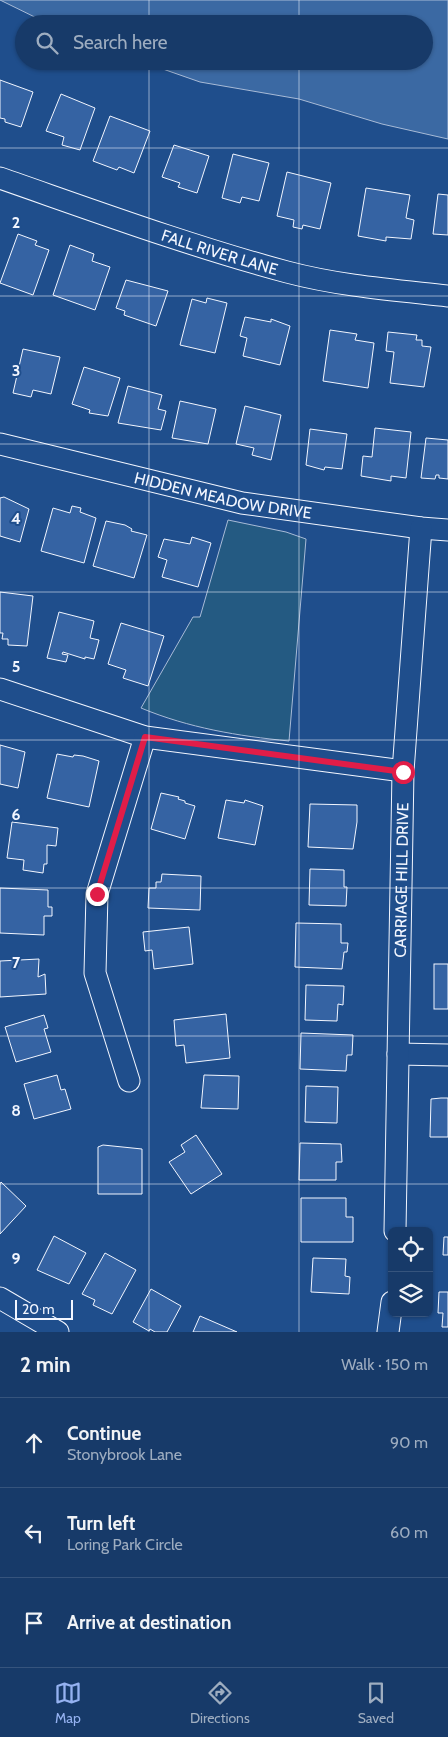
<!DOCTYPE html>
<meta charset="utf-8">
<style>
body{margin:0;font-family:Cabin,sans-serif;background:#20416f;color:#f1f3f6}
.controls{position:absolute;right:15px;bottom:15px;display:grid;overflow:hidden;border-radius:8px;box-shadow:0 1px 4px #0004}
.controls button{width:45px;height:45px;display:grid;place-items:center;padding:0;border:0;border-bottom:1px solid #36547d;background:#173a69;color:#f1f3f6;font:25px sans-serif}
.scale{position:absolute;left:15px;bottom:12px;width:58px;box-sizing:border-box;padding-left:5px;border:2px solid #f2f6ff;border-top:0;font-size:14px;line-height:18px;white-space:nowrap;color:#f2f6ff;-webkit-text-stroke:4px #1f4e8c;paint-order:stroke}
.stop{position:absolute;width:15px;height:15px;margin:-11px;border:4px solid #e11d48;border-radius:50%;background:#fff}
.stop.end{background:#e11d48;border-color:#fff;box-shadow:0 1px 5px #0008}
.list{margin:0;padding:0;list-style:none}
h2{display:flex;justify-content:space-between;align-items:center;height:65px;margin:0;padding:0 20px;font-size:21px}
h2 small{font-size:16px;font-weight:400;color:#9eadc0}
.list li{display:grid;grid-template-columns:32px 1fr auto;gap:15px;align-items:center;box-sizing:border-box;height:90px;padding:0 20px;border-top:1px solid #36547d}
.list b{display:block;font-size:19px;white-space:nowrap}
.list p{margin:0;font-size:16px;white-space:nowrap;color:#9eadc0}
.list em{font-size:16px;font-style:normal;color:#9eadc0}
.icon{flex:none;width:28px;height:28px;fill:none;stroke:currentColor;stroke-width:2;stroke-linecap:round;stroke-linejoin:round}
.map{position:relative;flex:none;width:448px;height:1332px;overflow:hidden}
.search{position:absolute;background:#173a69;box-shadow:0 1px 4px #0004;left:15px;right:15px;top:15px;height:55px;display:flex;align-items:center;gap:12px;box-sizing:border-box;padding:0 18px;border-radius:28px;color:#9eadc0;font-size:19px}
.sheet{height:335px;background:#173a69}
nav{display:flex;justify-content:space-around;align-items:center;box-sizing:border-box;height:70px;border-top:1px solid #36547d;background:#173a69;font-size:14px;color:#9eadc0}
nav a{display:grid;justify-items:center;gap:2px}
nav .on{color:#95b2f1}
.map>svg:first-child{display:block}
.green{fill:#245a82;stroke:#a8bbd7}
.water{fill:#3b69a3;stroke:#a8bbd7}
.building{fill:#3563a3;stroke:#f2f6ff}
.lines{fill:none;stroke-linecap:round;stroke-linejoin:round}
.minor-casing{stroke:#f2f6ff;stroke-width:23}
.minor{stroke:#1f4e8c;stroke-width:21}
.route{stroke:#e11d48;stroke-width:6}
.grid{fill:none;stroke:#f2f6ff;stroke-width:1;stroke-opacity:0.55}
.labels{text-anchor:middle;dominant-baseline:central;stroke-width:4;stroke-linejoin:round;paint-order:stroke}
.street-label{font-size:16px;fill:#f2f6ff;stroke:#1f4e8c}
.grid-label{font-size:16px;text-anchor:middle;font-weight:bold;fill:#f2f6ff;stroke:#1f4e8c;stroke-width:4;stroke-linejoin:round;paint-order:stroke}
</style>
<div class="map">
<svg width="448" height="1332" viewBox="0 0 448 1332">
<rect width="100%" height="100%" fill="#1f4e8c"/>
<path class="green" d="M228 520 286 532 306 539 289 741C238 736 189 728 141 708L193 617H200Z"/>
<polygon class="water" points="0,0 448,0 448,139 382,124 299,99 200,82 140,61 424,61 424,24 49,24"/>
<g class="building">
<polygon points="0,80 33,92 21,127 5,122 5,119 0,118"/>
<polygon points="61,94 95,108 80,150 62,145 64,137 46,131"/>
<polygon points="110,116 150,131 134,173 119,167 117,170 93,161"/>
<polygon points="174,145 209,156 197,193 178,187 180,183 162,177"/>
<polygon points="233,154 269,163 259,201 242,197 240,203 222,198"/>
<polygon points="287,172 331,183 320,229 303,225 302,229 293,227 294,220 277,216"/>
<polygon points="366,188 410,195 406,218 414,220 411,239 386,237 386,241 358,236"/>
<polygon points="438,194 448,195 448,235 433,234"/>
<polygon points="18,234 37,241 35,245 49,250 33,295 0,283"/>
<polygon points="70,245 94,254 92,261 110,267 95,310 53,295"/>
<polygon points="126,280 168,291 156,326 124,315 125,311 116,308"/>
<polygon points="207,298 227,303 215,353 180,345 192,299 206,303"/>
<polygon points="245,317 271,322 271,319 290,326 280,365 243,356 247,338 240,336"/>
<polygon points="330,330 357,334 355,340 374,343 368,388 323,381"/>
<polygon points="388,332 417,335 416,340 422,340 422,346 431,347 424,387 390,383 394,352 386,351"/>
<polygon points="23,349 60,357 51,394 33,390 31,397 13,393"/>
<polygon points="84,367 120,378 108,416 89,413 90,410 72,404"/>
<polygon points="128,386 162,395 158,409 166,411 161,430 118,423"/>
<polygon points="180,401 216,409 208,444 172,438"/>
<polygon points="245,406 281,415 271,460 252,455 254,448 236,444"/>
<polygon points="375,428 411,432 406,478 391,476 391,481 361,476 363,456 372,457"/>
<polygon points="310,429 347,434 342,469 325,467 324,470 306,465"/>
<polygon points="426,438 448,440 448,479 439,478 439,475 436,475 435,479 421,478"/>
<polygon points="4,497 29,509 20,542 0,536 0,498"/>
<polygon points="72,506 81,508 80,512 96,518 84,563 41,551 53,508 70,513"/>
<polygon points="106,521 125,525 132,529 131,531 147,535 134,578 93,566"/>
<polygon points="192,537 211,543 198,587 162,577 167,560 158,557 164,539 190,544"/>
<polygon points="0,592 33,596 27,646 8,645 8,639 2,639 3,633 0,633"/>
<polygon points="59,612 94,621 90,638 99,640 94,659 85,657 85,659 63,652 62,654 68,655 66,662 47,658"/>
<polygon points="121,623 164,636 148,686 123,678 126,670 108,664"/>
<polygon points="0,745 25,752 18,788 0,784"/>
<polygon points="57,754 73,757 74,755 83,756 99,761 89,807 47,798"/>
<polygon points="161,793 179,797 178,799 185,801 185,803 195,806 185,839 151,829"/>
<polygon points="226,800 244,803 245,800 263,806 255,845 218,838"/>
<polygon points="310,804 357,805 357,822 353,849 308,847"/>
<polygon points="12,822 58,828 56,846 47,845 47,864 44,864 43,873 23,870 24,860 7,858"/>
<polygon points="310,869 344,870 344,887 347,887 346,906 309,905"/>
<polygon points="162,874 201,876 200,910 148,908 149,888 156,888 156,882 161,882"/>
<polygon points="0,888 48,890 48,907 52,907 52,916 44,916 44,935 0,933"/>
<polygon points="296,923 341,924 341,943 348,943 347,952 344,952 342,969 295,967"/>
<polygon points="189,927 193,964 154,969 152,950 145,951 143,932"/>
<polygon points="39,959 38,977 45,974 46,994 0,997 0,961"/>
<rect x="434" y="964" width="14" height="45"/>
<polygon points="306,985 344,986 343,1005 338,1004 337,1021 305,1020"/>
<polygon points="226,1014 230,1058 186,1063 184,1045 176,1046 174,1020"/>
<polygon points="44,1015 48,1028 44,1029 51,1052 16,1062 5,1027"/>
<polygon points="301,1033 353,1035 352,1055 347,1055 346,1071 300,1069"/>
<polygon points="57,1075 61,1090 65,1089 71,1109 34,1119 24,1084"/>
<polygon points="204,1075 239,1076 238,1109 201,1108"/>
<polygon points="306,1086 338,1087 337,1123 305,1122"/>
<polygon points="441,1098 448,1098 448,1137 430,1137 431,1099"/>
<polygon points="196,1135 222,1174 191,1194 169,1162 185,1152 181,1145"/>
<polygon points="300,1143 341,1144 342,1162 336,1162 336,1180 299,1180"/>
<polygon points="103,1145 142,1149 142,1194 98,1194 98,1147"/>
<polygon points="1,1182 26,1206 0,1234 0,1184"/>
<polygon points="301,1198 346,1198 346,1217 353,1217 353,1242 301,1242"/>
<polygon points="54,1236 86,1253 69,1284 37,1270"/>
<polygon points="444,1237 448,1237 448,1255 443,1255"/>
<polygon points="105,1253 136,1270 112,1314 93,1305 95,1300 82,1294"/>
<polygon points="313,1258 346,1259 345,1276 350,1277 349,1294 311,1292"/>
<polygon points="151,1289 181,1306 167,1332 155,1332 150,1329 149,1331 133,1322"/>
<polygon points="439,1292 448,1292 448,1327 442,1327 443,1313 438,1313"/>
<polygon points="200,1316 237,1332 193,1332"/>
</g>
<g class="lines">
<g class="minor-casing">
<g id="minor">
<path id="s1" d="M0 178C95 211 190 246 287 272 340 286 394 290 448 296"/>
<path id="s2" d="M0 444 242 503 421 528 448 530"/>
<polyline points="0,689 145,737 403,771"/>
<polyline points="398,1054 448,1055"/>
<polyline points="129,1081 95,973 97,894 145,737"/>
<path id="s3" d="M395 1231 403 771 421 528"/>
<polyline points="0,1298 58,1332"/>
<polyline points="388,1332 392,1302"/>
</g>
</g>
<use href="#minor" class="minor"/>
</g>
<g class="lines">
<polyline class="route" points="97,894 145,737 403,772"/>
</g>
<path class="grid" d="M149 0V24M299 0V24M149 61V1332M299 61V1332M0 148H448M0 296H448M0 444H448M0 592H448M0 740H448M0 888H448M0 1036H448M0 1184H448"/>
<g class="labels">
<g class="street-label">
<text stroke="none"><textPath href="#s1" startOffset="232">FALL RIVER LANE</textPath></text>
<text stroke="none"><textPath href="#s2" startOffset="229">HIDDEN MEADOW DRIVE</textPath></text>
<text stroke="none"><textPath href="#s3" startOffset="351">CARRIAGE HILL DRIVE</textPath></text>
</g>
</g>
<g class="grid-label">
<text x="16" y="228">2</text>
<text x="16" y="376">3</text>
<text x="16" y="524">4</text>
<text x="16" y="672">5</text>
<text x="16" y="820">6</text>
<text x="16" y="968">7</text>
<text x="16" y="1116">8</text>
<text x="16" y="1264">9</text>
</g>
</svg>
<div class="controls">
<button><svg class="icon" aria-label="locate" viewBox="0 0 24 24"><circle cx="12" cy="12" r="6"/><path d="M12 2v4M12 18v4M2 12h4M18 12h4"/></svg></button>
<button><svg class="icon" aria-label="layers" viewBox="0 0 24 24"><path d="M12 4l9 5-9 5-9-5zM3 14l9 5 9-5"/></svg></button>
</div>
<div class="scale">20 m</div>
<div class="stop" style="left:403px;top:772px"></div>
<div class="stop end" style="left:97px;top:894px"></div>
<div class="search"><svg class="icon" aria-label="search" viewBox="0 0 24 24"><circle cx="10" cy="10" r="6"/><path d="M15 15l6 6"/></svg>Search here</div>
</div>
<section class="sheet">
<h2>2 min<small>Walk · 150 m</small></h2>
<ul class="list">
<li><svg class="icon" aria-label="ahead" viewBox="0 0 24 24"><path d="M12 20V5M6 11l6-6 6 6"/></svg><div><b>Continue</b><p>Stonybrook Lane</p></div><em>90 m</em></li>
<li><svg class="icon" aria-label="left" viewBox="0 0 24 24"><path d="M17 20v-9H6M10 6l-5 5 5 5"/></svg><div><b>Turn left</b><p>Loring Park Circle</p></div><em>60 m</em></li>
<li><svg class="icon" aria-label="arrive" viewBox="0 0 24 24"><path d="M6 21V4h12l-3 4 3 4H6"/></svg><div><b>Arrive at destination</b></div></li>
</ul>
</section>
<nav>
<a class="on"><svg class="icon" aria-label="map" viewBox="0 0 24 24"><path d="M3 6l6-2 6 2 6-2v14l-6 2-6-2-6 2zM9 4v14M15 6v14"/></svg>Map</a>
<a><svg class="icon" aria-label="directions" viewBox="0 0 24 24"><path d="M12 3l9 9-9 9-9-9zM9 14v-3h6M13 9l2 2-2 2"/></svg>Directions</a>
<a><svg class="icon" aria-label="saved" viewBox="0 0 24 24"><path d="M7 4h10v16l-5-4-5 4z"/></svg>Saved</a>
</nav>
